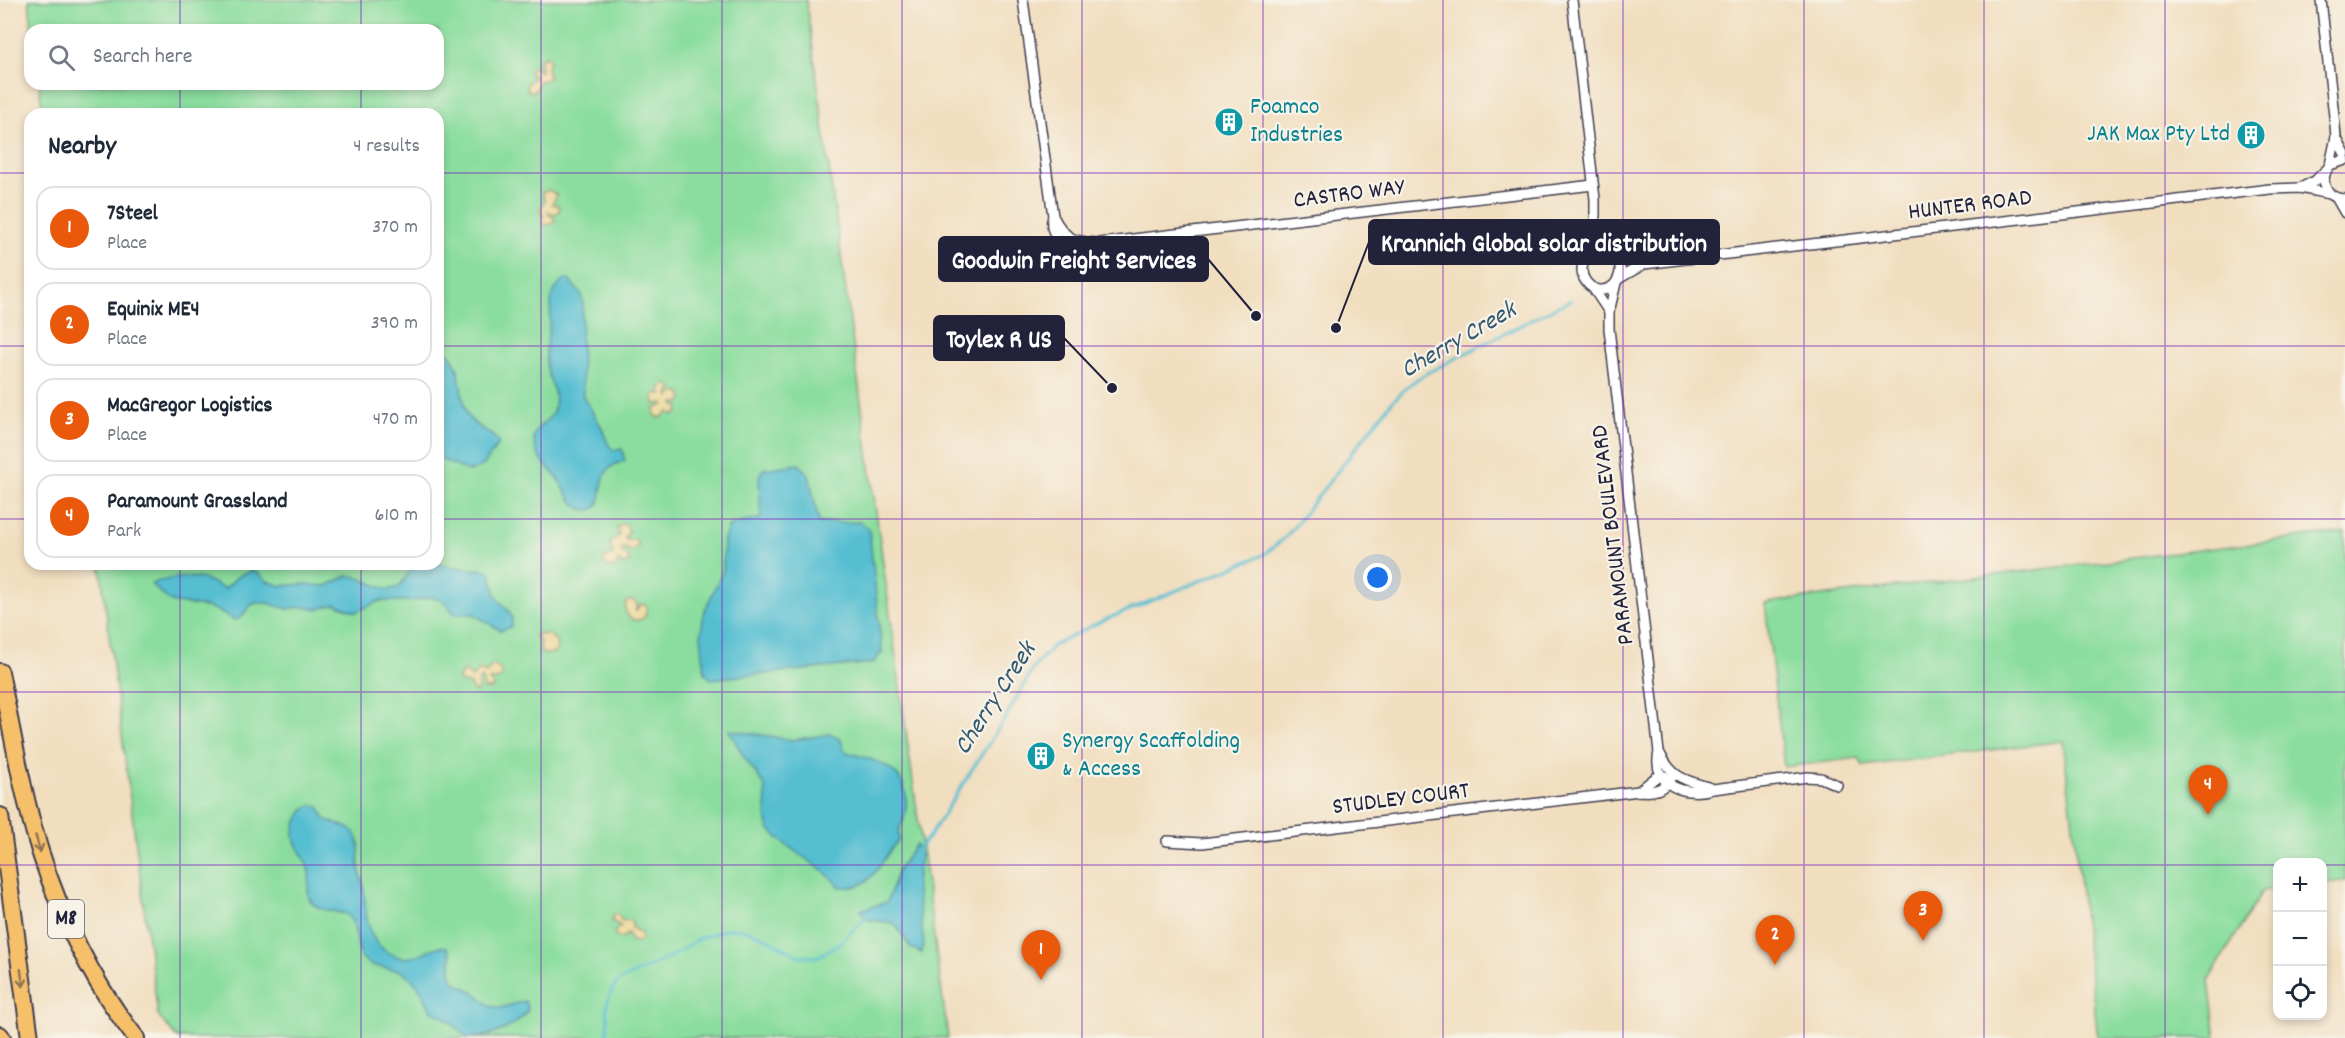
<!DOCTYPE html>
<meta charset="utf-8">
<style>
body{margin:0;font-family:Dekko,sans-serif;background:#f6f6f7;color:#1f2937}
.controls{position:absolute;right:18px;bottom:18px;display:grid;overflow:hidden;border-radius:12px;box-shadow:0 3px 9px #0003}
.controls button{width:54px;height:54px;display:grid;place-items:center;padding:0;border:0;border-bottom:2px solid #e0e1e3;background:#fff;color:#1f2937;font:30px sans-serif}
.you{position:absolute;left:1378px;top:578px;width:21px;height:21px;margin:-15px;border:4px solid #fff;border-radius:50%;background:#1a73e8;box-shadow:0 0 0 9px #1a73e833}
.badge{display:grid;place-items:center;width:39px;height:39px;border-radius:50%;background:#ea580c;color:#fff;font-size:20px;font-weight:700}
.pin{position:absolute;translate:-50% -50px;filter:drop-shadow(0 2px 3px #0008)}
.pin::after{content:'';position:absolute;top:32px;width:21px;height:18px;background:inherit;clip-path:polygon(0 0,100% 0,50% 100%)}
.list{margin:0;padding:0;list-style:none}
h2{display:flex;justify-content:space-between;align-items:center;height:78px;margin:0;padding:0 24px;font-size:26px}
h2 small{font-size:20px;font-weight:400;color:#747a83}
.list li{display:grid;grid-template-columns:39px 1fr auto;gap:18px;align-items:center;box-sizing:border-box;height:84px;margin:0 12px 12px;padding:0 12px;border:2px solid #e0e1e3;border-radius:18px}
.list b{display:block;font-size:22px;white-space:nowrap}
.list p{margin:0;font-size:20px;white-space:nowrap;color:#747a83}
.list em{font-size:20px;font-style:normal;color:#747a83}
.icon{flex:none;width:33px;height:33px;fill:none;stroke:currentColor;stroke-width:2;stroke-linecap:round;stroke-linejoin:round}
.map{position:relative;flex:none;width:2345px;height:1038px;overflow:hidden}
.search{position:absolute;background:#fff;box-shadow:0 3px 9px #0003;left:24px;top:24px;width:420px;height:66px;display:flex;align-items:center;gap:15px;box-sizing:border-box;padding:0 21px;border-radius:18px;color:#747a83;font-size:22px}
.panel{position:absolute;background:#fff;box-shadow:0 3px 9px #0003;left:24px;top:108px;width:420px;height:462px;border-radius:18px}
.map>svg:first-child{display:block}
.green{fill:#8add9e;stroke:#56806c;stroke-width:1.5}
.sand{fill:#eeda9e;stroke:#887e6c;stroke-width:1.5}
.water{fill:#54bed1;stroke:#3b7086;stroke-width:1.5}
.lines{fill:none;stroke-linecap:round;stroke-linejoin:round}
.stream{stroke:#54bed1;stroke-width:3}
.minor-casing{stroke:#413e4f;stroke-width:12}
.motorway-casing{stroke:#413e4f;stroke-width:20}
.minor{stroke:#fff;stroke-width:9}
.motorway{stroke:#f6c06b;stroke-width:16}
.oneway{stroke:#8c7153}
.grid{fill:none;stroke:#7b2cbf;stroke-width:1.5;stroke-opacity:0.55}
.labels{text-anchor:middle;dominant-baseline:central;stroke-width:4.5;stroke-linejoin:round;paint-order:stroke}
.shield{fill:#f7f3e8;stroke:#62616f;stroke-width:1.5}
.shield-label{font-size:22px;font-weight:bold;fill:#22223b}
.culture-label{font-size:24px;fill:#0d838f;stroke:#f7f3e8;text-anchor:start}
.street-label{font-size:24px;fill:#22223b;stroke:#f7f3e8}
.water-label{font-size:26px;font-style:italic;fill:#345970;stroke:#f7f3e8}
.leader{fill:none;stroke:#22223b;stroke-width:2}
.callout-dot{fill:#22223b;stroke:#f7f3e8;stroke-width:2}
.callout{fill:#22223b;stroke:#22223b;stroke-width:2}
.callout-label{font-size:26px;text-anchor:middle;font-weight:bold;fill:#fff}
</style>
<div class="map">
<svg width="2345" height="1038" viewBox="0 0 2345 1038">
<rect width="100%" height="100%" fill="#f7f3e8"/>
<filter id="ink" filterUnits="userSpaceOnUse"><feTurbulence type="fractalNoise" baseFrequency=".0167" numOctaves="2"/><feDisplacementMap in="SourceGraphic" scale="12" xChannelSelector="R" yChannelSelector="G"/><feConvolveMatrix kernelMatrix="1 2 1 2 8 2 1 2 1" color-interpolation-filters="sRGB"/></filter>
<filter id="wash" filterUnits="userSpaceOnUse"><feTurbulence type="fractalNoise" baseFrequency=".008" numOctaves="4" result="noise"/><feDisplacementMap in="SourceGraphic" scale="24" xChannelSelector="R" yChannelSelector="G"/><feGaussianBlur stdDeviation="1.35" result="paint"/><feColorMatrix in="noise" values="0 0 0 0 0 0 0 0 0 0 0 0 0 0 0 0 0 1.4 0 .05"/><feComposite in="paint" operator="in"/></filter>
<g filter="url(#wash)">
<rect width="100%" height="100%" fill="#f1debf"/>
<g class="green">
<polygon points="29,0 806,0 948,1038 177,1038 158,1016 100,564 438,564 438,114 43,114 39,84 438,84 438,30 32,30"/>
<polygon points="2345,532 2345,881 2323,883 2322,862 2278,862 2277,889 2262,891 2209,980 2216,1038 2098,1038 2063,741 1863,766 1859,758 1784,767 1765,603"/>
</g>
<g class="sand">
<polygon points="544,56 550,59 547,68 549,77 546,80 538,81 537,89 531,92 527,89 527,83 535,77 530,74 530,69 534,66 537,71 541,71 539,60"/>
<polygon points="549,190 557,195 552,204 558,205 560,209 556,214 548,212 555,220 552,224 545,225 542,221 543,214 540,208 545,202 542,193"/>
<polygon points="668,384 673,389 669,394 669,397 676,392 681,393 683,398 680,403 674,403 675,406 679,406 678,413 674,415 668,412 660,418 655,415 654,409 664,405 664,403 655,404 654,396 657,393 662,394 660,388"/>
<polygon points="623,524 627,525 629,532 625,537 626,540 636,540 638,546 631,552 626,548 621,549 622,553 628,556 629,562 622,565 618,561 616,567 610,568 604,564 604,559 613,555 610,542 619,536 617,527"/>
<path d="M632 600 637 604 635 612 641 604 647 606 645 616 640 620C629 621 623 613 626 602Z"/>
<polygon points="539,633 542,635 547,634 555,639 557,649 555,653 545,654 540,652 540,642 535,635"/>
<polygon points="495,665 500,669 502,676 497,680 489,680 494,686 491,689 484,689 482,678 479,680 477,692 473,691 470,685 460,682 459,677 462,672 467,672 472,678 479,670 487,673 491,666"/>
<polygon points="616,914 619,915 621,920 632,921 632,928 641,933 642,939 639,942 631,941 628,933 622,939 615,935 615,931 621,926 612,921 613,916"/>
</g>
<g class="water">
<path d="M565 279H568L581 294 583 303 581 338 583 396 601 426 609 446 614 450 622 449 625 461C588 468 612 509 588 510 584 510 579 508 576 505 568 498 564 487 558 479 549 467 535 458 534 441 532 422 556 424 555 401 555 388 548 378 546 365 544 350 549 335 550 320 551 312 550 304 552 297 554 289 559 284 565 279Z"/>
<path d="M438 345C468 363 456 391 468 416 475 428 493 431 499 443L484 465 470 472 438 458Z"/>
<polygon points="799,464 809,475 819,523 860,522 869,528 882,652 873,663 711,679 705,673 701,635 704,612 723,571 724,539 729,526 761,518 759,477 763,469"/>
<path d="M438 563 458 568 488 570C494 578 493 585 495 593 499 607 517 609 511 627L501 631 474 614H455L443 601 431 597 413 601H379L356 612 335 604 319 609 299 607 288 609 267 603H256L251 605 240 618 234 620 212 608 171 602 151 584C166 578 194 574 209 581 216 583 219 589 226 588L238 576 250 571 256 572 267 581 282 586 303 584 326 586 347 576H354L388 590 399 587 408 574 418 564Z"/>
<path d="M729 730 793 740 830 734 841 740 844 750 849 753C884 762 915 773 904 818 901 828 897 828 899 840 878 861 875 891 840 887L825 872 785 844 770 830 767 822 765 786 744 757Z"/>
<path d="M315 805 320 808 324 818C333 825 349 824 356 835 362 845 357 855 359 866 360 874 363 881 364 889 366 917 366 948 399 957 417 962 432 943 447 947L451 955V976L456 983 474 992 490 1006 500 1008 525 1001 528 1010C516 1028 489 1038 468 1038L447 1019 431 1010 420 989 411 978 401 971 370 965 361 957 353 923 348 915C336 910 317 912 310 900 305 891 311 880 309 872 304 846 284 846 300 815 304 808 308 806 315 805Z"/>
<polygon points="916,844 921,855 916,883 924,945 921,953 911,948 894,923 865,919 861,910 887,902 898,870"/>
</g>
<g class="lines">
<g class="stream">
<polyline points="917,851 931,834 1007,715 1034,667 1054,645 1102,621 1263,555 1286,537 1391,403 1410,384 1427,373 1570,300"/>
<path d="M605 1038C609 1029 608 1024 607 1014 605 1003 611 992 617 982L676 954 698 939 727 929H743L760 935 799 956 817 957 837 945 866 918"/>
</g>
</g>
</g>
<g filter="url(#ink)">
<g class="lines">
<g class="minor-casing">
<g id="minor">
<path d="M1023 0 1053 216C1050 224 1052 231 1057 238 1067 255 1088 253 1104 245"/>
<polyline points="1572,0 1595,199 1595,227 1589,255"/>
<polyline points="2321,0 2335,125 2336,137 2330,165"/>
<polyline points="2336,137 2345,154"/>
<path d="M2345 160 2330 165C2318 180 2326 199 2345 199"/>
<polyline points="2300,188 2315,181 2325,171"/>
<polyline points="2337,199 2345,213"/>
<path d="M1053 216C1065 239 1073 242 1099 243L1593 185"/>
<path d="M1595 227C1599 235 1603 246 1609 253 1614 258 1618 259 1620 267 1621 274 1618 280 1614 285 1593 303 1566 268 1594 252H1609"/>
<polyline points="1612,254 1644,264"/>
<polyline points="1618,279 1644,264 2270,189 2300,188 2330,194"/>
<path d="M1616 283 1609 312V329L1659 752C1651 786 1686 797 1713 789L1808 777 1821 778 1837 785"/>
<polyline points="1593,288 1609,312"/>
<path d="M1659 752C1673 779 1684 780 1711 788"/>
<polyline points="1639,791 1655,778 1665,776"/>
<path d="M1167 841 1202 843 1639 791C1656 793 1665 789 1674 774"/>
</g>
</g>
<g class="motorway-casing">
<g id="motorway">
<path d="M0 672C12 731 22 793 40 851 61 917 93 983 136 1038"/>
<polyline points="0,816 30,1038"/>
<polyline points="0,1035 2,1038"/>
</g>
</g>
<use href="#minor" class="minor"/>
<use href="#motorway" class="motorway"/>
</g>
<defs><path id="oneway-shaft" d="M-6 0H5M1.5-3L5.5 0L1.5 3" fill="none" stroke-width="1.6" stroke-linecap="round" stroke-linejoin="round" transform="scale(1.5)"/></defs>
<g class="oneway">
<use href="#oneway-shaft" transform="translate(38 844) rotate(74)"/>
<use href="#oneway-shaft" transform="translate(22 978) rotate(82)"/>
</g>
</g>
<path class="grid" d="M180 0V30M361 0V30M541 0V1038M722 0V1038M902 0V1038M1082 0V1038M1263 0V1038M1443 0V1038M1623 0V1038M1804 0V1038M1984 0V1038M2165 0V1038M180 84V114M361 84V114M0 173H30M438 173H2345M0 346H30M438 346H2345M0 519H30M438 519H2345M180 564V1038M361 564V1038M0 692H2345M0 865H2278M2322 865H2345"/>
<defs>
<g id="building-disc" transform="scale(1.5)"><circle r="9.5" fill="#0f9aa8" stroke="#f7f3e8"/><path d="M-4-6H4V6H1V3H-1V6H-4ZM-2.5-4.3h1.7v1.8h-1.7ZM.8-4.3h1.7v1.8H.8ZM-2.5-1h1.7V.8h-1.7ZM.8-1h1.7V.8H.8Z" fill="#fff"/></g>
</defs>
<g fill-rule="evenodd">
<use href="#building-disc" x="1229" y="122"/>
<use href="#building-disc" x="2251" y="135"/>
<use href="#building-disc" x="1041" y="756"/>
</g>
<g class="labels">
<rect class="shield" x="48" y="900" width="36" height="38" rx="4.5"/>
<g class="shield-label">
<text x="66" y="919">M8</text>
</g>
<g class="culture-label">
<text x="1250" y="108">Foamco<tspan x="1250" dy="28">Industries</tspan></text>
<text x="2230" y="135" text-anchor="end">JAK Max Pty Ltd</text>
<text x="1062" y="742">Synergy Scaffolding<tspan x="1062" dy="28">&amp; Access</tspan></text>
</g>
<g class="street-label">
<text transform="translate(1349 195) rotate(-7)">CASTRO WAY</text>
<text transform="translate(1970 206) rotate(-7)">HUNTER ROAD</text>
<text transform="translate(1614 535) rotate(-97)">PARAMOUNT BOULEVARD</text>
<text transform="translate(1401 800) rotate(-7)">STUDLEY COURT</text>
</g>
<g class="water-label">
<text transform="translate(1459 341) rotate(-30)">Cherry Creek</text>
<text transform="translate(996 699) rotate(-57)">Cherry Creek</text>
</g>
</g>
<path class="leader" d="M1336 328L1369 242M1256 316L1208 259M1112 388L1064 338"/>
<g class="callout-dot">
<circle cx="1336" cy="328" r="6"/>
<circle cx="1256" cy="316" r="6"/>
<circle cx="1112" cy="388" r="6"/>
</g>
<g class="callout">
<rect x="1369" y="220" width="350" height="44" rx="6"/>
<rect x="939" y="237" width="269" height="44" rx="6"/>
<rect x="934" y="316" width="130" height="44" rx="6"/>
</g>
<g class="callout-label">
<text x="1544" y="251">Krannich Global solar distribution</text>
<text x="1074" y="268">Goodwin Freight Services</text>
<text x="999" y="347">Toylex R US</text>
</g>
</svg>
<div class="controls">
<button>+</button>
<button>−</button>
<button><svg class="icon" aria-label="locate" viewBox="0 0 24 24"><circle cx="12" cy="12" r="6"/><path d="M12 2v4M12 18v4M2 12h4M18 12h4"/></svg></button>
</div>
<div class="you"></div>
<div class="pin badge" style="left:1041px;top:980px">1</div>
<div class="pin badge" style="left:1775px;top:965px">2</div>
<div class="pin badge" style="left:1923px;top:941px">3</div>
<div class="pin badge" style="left:2208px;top:815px">4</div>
<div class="search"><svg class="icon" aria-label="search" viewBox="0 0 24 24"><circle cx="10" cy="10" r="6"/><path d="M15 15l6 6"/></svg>Search here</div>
<section class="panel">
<h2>Nearby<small>4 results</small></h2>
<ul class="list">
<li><span class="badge">1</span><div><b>7Steel</b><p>Place</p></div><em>370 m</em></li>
<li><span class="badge">2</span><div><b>Equinix ME4</b><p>Place</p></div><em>390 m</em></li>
<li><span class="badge">3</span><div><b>MacGregor Logistics</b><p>Place</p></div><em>470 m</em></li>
<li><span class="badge">4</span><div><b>Paramount Grassland</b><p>Park</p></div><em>610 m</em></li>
</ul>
</section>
</div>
